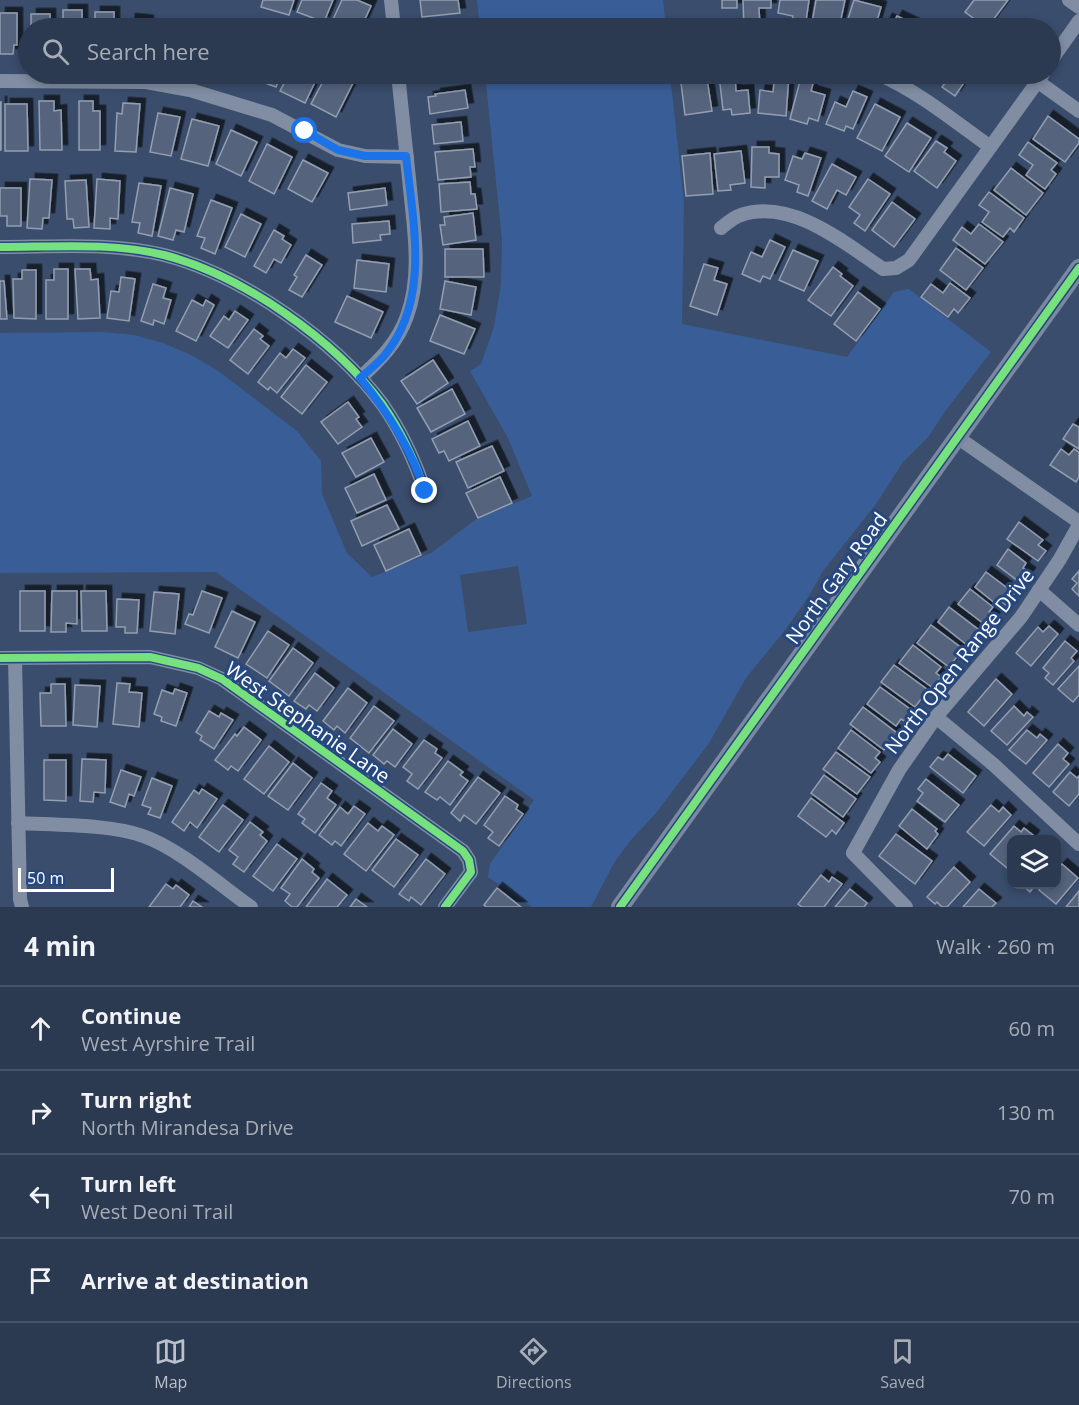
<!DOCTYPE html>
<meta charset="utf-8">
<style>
body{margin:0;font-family:"Open Sans",sans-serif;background:#344158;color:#f1f3f6}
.controls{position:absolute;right:18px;bottom:18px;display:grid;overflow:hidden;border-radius:12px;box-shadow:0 3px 9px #0003}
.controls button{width:54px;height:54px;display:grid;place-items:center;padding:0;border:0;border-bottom:2px solid #485468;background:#2c3a51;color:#f1f3f6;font:30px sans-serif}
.scale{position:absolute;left:18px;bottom:15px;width:96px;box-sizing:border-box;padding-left:6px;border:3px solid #fff;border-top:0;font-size:16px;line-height:21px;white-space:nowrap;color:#fff;-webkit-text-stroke:4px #254881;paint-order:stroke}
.stop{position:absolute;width:18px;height:18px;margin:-14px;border:4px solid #1a73e8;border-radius:50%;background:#fff}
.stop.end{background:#1a73e8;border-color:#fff;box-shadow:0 2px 6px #0008}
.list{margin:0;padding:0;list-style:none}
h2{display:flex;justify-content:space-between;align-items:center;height:78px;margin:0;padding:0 24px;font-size:26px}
h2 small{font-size:20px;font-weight:400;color:#a6adb7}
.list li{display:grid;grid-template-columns:39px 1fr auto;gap:18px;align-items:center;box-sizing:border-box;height:84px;padding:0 24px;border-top:2px solid #485468}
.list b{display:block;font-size:22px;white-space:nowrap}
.list p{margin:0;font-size:20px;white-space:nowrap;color:#a6adb7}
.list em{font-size:20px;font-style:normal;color:#a6adb7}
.icon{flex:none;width:33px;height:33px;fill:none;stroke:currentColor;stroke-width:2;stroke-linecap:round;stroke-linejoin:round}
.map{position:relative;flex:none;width:1079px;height:907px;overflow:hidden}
.search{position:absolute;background:#2c3a51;box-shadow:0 3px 9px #0003;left:18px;right:18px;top:18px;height:66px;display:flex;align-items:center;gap:15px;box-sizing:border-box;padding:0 21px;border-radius:33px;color:#a6adb7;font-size:22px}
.sheet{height:414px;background:#2c3a51}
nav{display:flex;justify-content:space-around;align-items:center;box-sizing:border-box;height:84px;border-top:2px solid #485468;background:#2c3a51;font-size:16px;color:#a6adb7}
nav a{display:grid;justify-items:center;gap:3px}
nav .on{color:#bac1cc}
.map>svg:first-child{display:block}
.green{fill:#395e97;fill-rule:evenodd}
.building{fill:#55647d;stroke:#939eb1;stroke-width:1.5;filter:url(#shadow)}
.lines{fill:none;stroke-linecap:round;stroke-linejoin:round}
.minor{stroke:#808da2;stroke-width:14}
.secondary{stroke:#7b889f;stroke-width:18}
.cycleway-casing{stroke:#254881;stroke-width:11}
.cycleway{stroke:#77e17e;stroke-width:8}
.route{stroke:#1a73e8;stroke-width:8}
.labels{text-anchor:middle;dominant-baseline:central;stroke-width:6;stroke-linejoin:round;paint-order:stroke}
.street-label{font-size:20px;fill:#fff;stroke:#254881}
</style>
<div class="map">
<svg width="1079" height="907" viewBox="0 0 1079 907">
<defs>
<filter id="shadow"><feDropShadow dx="5.5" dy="-5.5" stdDeviation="0" flood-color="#0009"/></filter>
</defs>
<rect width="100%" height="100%" fill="#3a4d6c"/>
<g class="green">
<polygon points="477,0 663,0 666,28 480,28"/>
<path d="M485 74H670L684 203 682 324 847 357 894 292 909 289 991 352 946 410 929 436 903 462 876 504 823 571 807 599 785 630 746 678 709 743 656 813 630 841 614 863 591 907H532L488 877 490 864 534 800 216 572 0 573V333L103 332 134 335 163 343 191 355 217 370 297 431 321 461 322 494 347 553 372 577 431 553 475 520 532 496 508 438 470 371 481 364 494 327 501 284 502 240ZM518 566 527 624 468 632 460 575Z"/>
</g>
<g class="building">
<polygon points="263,0 294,0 289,15 261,7"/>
<polygon points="302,0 333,0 324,22 297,12"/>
<polygon points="342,0 357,0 371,6 361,28 329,28"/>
<polygon points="420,0 458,0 460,13 422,17"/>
<rect x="722" y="0" width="15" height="8"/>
<polygon points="743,0 771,0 771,8 759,8 760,28 744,28"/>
<polygon points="780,0 809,0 805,28 791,28 793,16 778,13"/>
<polygon points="816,0 845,0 839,28 811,28"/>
<polygon points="854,0 881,7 875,28 845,28"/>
<polygon points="974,0 1008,0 987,28 965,12"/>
<rect x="63" y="10" width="19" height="18"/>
<rect x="95" y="12" width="19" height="16"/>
<polygon points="0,13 17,13 17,45 14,45 13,54 0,54"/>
<rect x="31" y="14" width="19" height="14"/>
<polygon points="897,16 914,24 912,28 882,28 887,19 894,22"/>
<polygon points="130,19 148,21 147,28 129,28"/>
<polygon points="195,25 213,28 194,28"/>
<polygon points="230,74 247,74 245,79"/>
<polygon points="253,74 281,74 276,87 251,78"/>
<polygon points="289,74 319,74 305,103 280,91"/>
<polygon points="327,74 334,74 353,83 336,117 311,104"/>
<polygon points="426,74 460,74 460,76 426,78"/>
<polygon points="735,74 736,91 748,90 750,113 732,115 731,109 723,110 719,75"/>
<polygon points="775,74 789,75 786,116 758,113 760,90 773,92"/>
<polygon points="952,74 970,74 955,96 942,87"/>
<polygon points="801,77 814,80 811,91 825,95 818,121 809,118 807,124 790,119"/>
<polygon points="707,79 712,111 685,115 681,83"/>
<polygon points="465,90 468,108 430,114 428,97 436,96 435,94"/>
<polygon points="853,91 867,97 853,129 846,126 844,131 826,124 835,102 846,107"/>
<polygon points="39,101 54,101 54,111 61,110 62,150 40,150"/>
<polygon points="79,101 93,101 93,111 100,111 100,150 79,150"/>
<rect x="0" y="102" width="1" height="48"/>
<polygon points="123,103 140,104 136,152 115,151 117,113 122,114"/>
<polygon points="5,104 27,104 28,151 5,151"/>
<polygon points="875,104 900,117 882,151 857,138"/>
<polygon points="158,113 180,117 171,156 150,152"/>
<polygon points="1048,116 1079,139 1079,143 1065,162 1033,139"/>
<polygon points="192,119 219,126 208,166 181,159"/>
<polygon points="461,122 463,141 434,144 432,125"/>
<polygon points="907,123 931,138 909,172 885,156"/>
<polygon points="231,130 257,142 241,176 216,164"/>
<polygon points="936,141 947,148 944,152 956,161 937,188 914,171"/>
<polygon points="1028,142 1057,163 1051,170 1056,174 1045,189 1026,175 1033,165 1019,155"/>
<polygon points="267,144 292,157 274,194 249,181"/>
<polygon points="752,147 769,147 769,153 779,154 779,177 765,177 765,188 751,187"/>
<polygon points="473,149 475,167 470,167 471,177 438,180 435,152"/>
<polygon points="741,151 745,183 730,185 731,190 718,191 714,154"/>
<polygon points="710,153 713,194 686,196 682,156"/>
<polygon points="805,153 821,158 808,196 797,192 799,185 785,180 793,156 802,159"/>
<polygon points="303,160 328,173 312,202 288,189"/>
<polygon points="832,164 856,177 846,195 837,190 827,209 812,201"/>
<polygon points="1011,168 1043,193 1026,215 994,190"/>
<polygon points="30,179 52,180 49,218 43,218 42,229 27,228"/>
<polygon points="97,179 120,181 118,219 110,218 110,229 94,228"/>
<polygon points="868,179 890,194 865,231 854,223 860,215 849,207"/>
<polygon points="86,180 89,227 74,228 73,219 67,219 65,181"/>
<polygon points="470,182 471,194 475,194 477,209 441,212 439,184"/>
<polygon points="139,183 161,186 152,236 138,233 140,223 132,222"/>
<polygon points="0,188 21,188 21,226 7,226 7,216 0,216"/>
<polygon points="170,188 193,194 184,232 176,230 173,240 158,236"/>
<polygon points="385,188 387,205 350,210 348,193"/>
<polygon points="989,192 1024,218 1014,232 1010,228 1003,237 982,222 989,212 979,205"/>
<polygon points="211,200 232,208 215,254 201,248 205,238 197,236"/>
<polygon points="892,202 915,219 894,247 872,230"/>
<polygon points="473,213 476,240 443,245 440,225 445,225 444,217"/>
<polygon points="241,214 261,224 245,257 225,247"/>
<polygon points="389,221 390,234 380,235 381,240 353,243 352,224"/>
<polygon points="979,224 1003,242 985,264 953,240 962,227 971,234"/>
<polygon points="274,230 284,236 282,239 291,245 281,263 274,259 266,273 254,266"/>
<polygon points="770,240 785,247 770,279 763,276 760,282 742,274 751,252 762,257"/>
<polygon points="956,248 983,268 966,290 940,270"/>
<polygon points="445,249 483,249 484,277 445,277"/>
<polygon points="793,250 818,261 804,291 779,280"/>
<polygon points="306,255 322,265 302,297 289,290 297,277 294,275"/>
<polygon points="357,260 389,264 386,292 354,288"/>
<polygon points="704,264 718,268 714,280 727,284 717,315 690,306"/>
<polygon points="833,267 842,274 840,276 853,286 831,316 808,300"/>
<polygon points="54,269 68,269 68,319 46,319 46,280 54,280"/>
<polygon points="75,269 90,269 91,280 98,279 100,318 78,319"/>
<polygon points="22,270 36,270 36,319 14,318 13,279 22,279"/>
<polygon points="121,277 135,279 129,321 107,318 111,291 119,292"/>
<polygon points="0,281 4,281 7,319 0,319"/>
<polygon points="445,281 476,287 471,315 440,309"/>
<polygon points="950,283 970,298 958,313 954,309 948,317 921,297 931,284 943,293"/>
<polygon points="153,284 166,288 163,298 171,300 164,324 154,320 153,325 141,321"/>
<polygon points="858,292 880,309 856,341 834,324"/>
<polygon points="347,296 383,312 371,338 335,322"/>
<polygon points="192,300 203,306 206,300 214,305 196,341 176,331"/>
<polygon points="235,311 248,320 228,348 210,336 224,316 229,320"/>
<polygon points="440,315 475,329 464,354 430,341"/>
<polygon points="254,329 263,336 260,339 269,346 248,374 230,360"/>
<polygon points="293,349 305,358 277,393 270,387 268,390 258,382 280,353 286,358"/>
<polygon points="433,360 448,383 417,404 401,381"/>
<polygon points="306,365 327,382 302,414 281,397"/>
<polygon points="452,389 465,414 431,432 417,408"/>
<polygon points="348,402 359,417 356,419 362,427 338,444 321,422"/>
<polygon points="468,421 480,446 449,461 444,451 439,453 432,439"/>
<polygon points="1073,424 1079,427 1079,449 1063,439"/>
<polygon points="371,438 384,462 356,477 342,453"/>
<polygon points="492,446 504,471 468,488 456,462"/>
<polygon points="1061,449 1069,455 1074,449 1079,452 1079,477 1076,482 1050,465"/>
<polygon points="374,474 386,500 357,513 345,488"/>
<polygon points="500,477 512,503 478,518 466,493"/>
<polygon points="387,505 399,529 362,546 351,521"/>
<polygon points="1019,522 1043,540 1038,545 1046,551 1038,561 1007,539"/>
<polygon points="409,529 421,555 386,571 374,545"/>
<polygon points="1008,549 1026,563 1023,568 1030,573 1022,584 997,565"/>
<polygon points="1079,571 1079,596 1072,589 1077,583 1072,579"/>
<polygon points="986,572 1015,594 1006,605 999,600 996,604 975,587"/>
<polygon points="970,589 993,607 989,612 995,617 988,627 958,604"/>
<rect x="20" y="591" width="25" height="40"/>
<polygon points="52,591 77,591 77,624 66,623 66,632 51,632"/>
<polygon points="81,591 106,591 107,631 82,631"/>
<polygon points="202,591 222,598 209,633 185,624 189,614 193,615"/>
<polygon points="154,592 179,594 175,634 150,631"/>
<polygon points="117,599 139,600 137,633 125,633 125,627 116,627"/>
<polygon points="949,607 979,630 967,645 938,622"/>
<polygon points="232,611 255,622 238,658 215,647"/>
<polygon points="931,625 963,649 949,667 917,643"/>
<polygon points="1049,626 1058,634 1031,666 1016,653 1038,627 1043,632"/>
<polygon points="268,631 289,645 267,678 246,664"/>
<polygon points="1065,641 1077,651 1071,658 1074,661 1053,685 1045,678 1049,673 1043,668"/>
<polygon points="913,645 941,667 936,673 941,677 933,688 899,663"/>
<polygon points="293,648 313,663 289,696 269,681"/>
<polygon points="894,665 928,690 915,707 881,682"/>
<polygon points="1079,666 1079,695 1073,702 1058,689"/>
<polygon points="315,673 334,688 317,711 309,705 306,709 294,701"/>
<polygon points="996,679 1012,694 984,726 968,712"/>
<polygon points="117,683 130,684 129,692 142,693 139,727 113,724"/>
<polygon points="51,684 65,684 66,726 41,726 40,693 51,693"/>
<polygon points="75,685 100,686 97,727 73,725"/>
<polygon points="880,687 914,712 906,722 901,719 896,726 867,704"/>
<polygon points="348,688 367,703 345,733 337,726 334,730 323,721"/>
<polygon points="175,689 187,693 176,726 161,721 162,717 154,714 162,690 173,694"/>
<polygon points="374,706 394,721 369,753 350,738"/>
<polygon points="1014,706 1024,716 1027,712 1033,717 1007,745 991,731"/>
<polygon points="863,707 897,733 884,750 850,724"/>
<polygon points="209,711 219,717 221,713 233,720 214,749 200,740 202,736 196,732"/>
<polygon points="244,727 261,740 238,771 231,766 228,770 215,760 235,734 237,736"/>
<polygon points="393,729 412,744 395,767 387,761 384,764 373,755"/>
<polygon points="851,730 880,752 875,758 880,762 871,773 838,748"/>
<polygon points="1027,730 1037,738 1040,734 1047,740 1026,764 1009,750"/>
<polygon points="424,740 437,749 435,753 442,758 418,789 407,781 412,774 403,767"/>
<polygon points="1058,744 1068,753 1063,759 1069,764 1049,787 1033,773"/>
<polygon points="269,746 289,762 264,794 244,779"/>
<polygon points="836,752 870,777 857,794 823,769"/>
<polygon points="948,754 976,776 963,793 930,767 938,757 943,760"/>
<polygon points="82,759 106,760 105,793 94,792 93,802 80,801"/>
<polygon points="44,760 66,760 66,801 44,800"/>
<polygon points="448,761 463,772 460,775 468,781 450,805 440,797 437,800 425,792"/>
<polygon points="293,763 312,778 288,810 268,796"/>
<polygon points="121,770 141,777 134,796 129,794 125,807 110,802"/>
<polygon points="1070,772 1077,778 1079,776 1079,794 1069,806 1053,792"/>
<polygon points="824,775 856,799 843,817 811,793"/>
<polygon points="478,777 500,793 476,824 464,815 460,821 451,813"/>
<polygon points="152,778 172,786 160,818 148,814 151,808 142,805"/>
<polygon points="926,779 959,805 945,822 917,801 923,793 918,789"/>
<polygon points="321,783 332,791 327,798 336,805 315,833 302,823 305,819 298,814"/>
<polygon points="202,789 217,799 197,828 190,822 184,831 172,822 194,790 199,794"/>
<polygon points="505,796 518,805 516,809 523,814 499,846 488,838 493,832 484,825"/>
<polygon points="811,798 844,823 836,834 832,830 826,837 798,816"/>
<polygon points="223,805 243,820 219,852 199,837"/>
<polygon points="991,805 999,812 1003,807 1011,815 984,846 967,832"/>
<polygon points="354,806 365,814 341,846 335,841 332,845 319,835 340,807 348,814"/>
<polygon points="912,809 937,829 935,831 938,834 927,849 899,826"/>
<polygon points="250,822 263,832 260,835 267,841 244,872 233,864 238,857 229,850"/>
<polygon points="368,823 378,831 382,826 394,835 366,871 344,854"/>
<polygon points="1014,826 1021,832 1024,828 1034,836 1031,840 1012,840 1012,863 1007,868 990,854"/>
<polygon points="896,834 932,861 915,884 879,856"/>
<polygon points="396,839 418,855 394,887 372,870"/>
<polygon points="277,844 297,859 273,891 253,876"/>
<polygon points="302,859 314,869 312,872 319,878 297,907 292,907 285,901 290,894 281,888"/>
<polygon points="426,859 445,874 421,905 411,897 409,901 399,894"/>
<polygon points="1062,864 1078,878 1056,904 1039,890 1044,884 1056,884 1056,870"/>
<polygon points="954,867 970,882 947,907 942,907 937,902 935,904 927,897"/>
<polygon points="821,875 829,882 832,877 842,884 824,907 802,907 798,904"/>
<polygon points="327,879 347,895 337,907 306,907"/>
<polygon points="166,884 173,889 176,885 189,895 180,907 149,907"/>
<polygon points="1021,884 1036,884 1030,892"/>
<polygon points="497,888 521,907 486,907 484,905"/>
<polygon points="850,889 867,903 864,907 835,907"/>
<polygon points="979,889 996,903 992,907 963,907"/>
<polygon points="1079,891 1079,907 1066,907"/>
<polygon points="356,899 367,907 350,907"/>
<polygon points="193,901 202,907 189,907"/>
</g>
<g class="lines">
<g class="minor">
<polyline points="391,0 394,28"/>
<polyline points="1069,0 1079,7"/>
<polyline points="1050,62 1079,21"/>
<path d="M878 74C918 91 954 121 989 146"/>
<polyline points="0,81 146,82 190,90 272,115 338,150 365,156 407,157"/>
<polyline points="1037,81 1079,111"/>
<path d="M721 228C727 223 734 217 741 215 791 198 845 243 883 269L896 268 909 260 1043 74"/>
<path d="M0 247C54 247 112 242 164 255 242 275 335 340 383 405 401 431 415 461 425 491"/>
<path d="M360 378C380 360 398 342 407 316 422 275 414 230 410 188 406 150 402 112 398 74"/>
<polyline points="957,437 1079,522"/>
<polyline points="1039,590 1079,625"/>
<polyline points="0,658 150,657 198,668 222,679 463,851 469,860 471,872 445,907"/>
<polyline points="15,658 20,899 22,907"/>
<polyline points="936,717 994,765 1079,844"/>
<path d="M18 823C53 825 110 824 143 836 178 848 220 885 251 907"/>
<polyline points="906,907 853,853 899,770 936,717 1021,617 1060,559 1079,525"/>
</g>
<polyline class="secondary" points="620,907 1079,268"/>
<g class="cycleway-casing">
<g id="cycleway">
<path d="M0 247C54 247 112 242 164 255 242 275 335 340 383 405 401 431 415 461 425 491"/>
<polyline points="0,658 150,657 198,668 222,679 463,851 469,860 471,872 445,907"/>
<polyline points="620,907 1079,268"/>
</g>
</g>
<use href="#cycleway" class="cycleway"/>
</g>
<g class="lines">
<path class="route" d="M305 131 338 150 365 156H406C413 223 431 300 384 356 377 364 368 371 360 378 388 412 411 449 425 491"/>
</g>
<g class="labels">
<g class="street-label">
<text transform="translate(836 578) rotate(-54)">North Gary Road</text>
<text transform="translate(959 661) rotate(-52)">North Open Range Drive</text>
<text transform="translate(308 722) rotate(35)">West Stephanie Lane</text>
</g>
</g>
</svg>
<div class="controls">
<button><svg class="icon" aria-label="layers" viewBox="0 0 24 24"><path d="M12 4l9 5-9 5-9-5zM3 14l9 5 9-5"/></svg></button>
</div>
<div class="scale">50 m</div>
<div class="stop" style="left:305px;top:131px"></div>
<div class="stop end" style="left:425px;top:491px"></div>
<div class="search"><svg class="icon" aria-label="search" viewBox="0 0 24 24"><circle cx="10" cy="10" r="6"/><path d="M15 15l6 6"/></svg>Search here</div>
</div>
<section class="sheet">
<h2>4 min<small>Walk · 260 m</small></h2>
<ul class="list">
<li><svg class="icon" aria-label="ahead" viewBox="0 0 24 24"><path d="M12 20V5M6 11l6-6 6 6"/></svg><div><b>Continue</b><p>West Ayrshire Trail</p></div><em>60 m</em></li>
<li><svg class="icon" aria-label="right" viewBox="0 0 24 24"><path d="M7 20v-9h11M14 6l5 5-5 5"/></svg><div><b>Turn right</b><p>North Mirandesa Drive</p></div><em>130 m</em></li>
<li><svg class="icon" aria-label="left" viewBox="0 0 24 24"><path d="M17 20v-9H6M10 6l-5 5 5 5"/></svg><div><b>Turn left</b><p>West Deoni Trail</p></div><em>70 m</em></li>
<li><svg class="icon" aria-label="arrive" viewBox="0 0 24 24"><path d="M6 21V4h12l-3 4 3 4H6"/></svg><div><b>Arrive at destination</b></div></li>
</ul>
</section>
<nav>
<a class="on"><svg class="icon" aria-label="map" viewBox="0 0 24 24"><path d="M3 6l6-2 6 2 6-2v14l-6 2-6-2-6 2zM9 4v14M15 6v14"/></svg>Map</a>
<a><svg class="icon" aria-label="directions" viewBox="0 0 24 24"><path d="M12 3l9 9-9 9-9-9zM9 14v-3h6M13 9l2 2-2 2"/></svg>Directions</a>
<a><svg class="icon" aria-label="saved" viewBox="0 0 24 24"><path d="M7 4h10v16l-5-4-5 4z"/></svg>Saved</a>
</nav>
